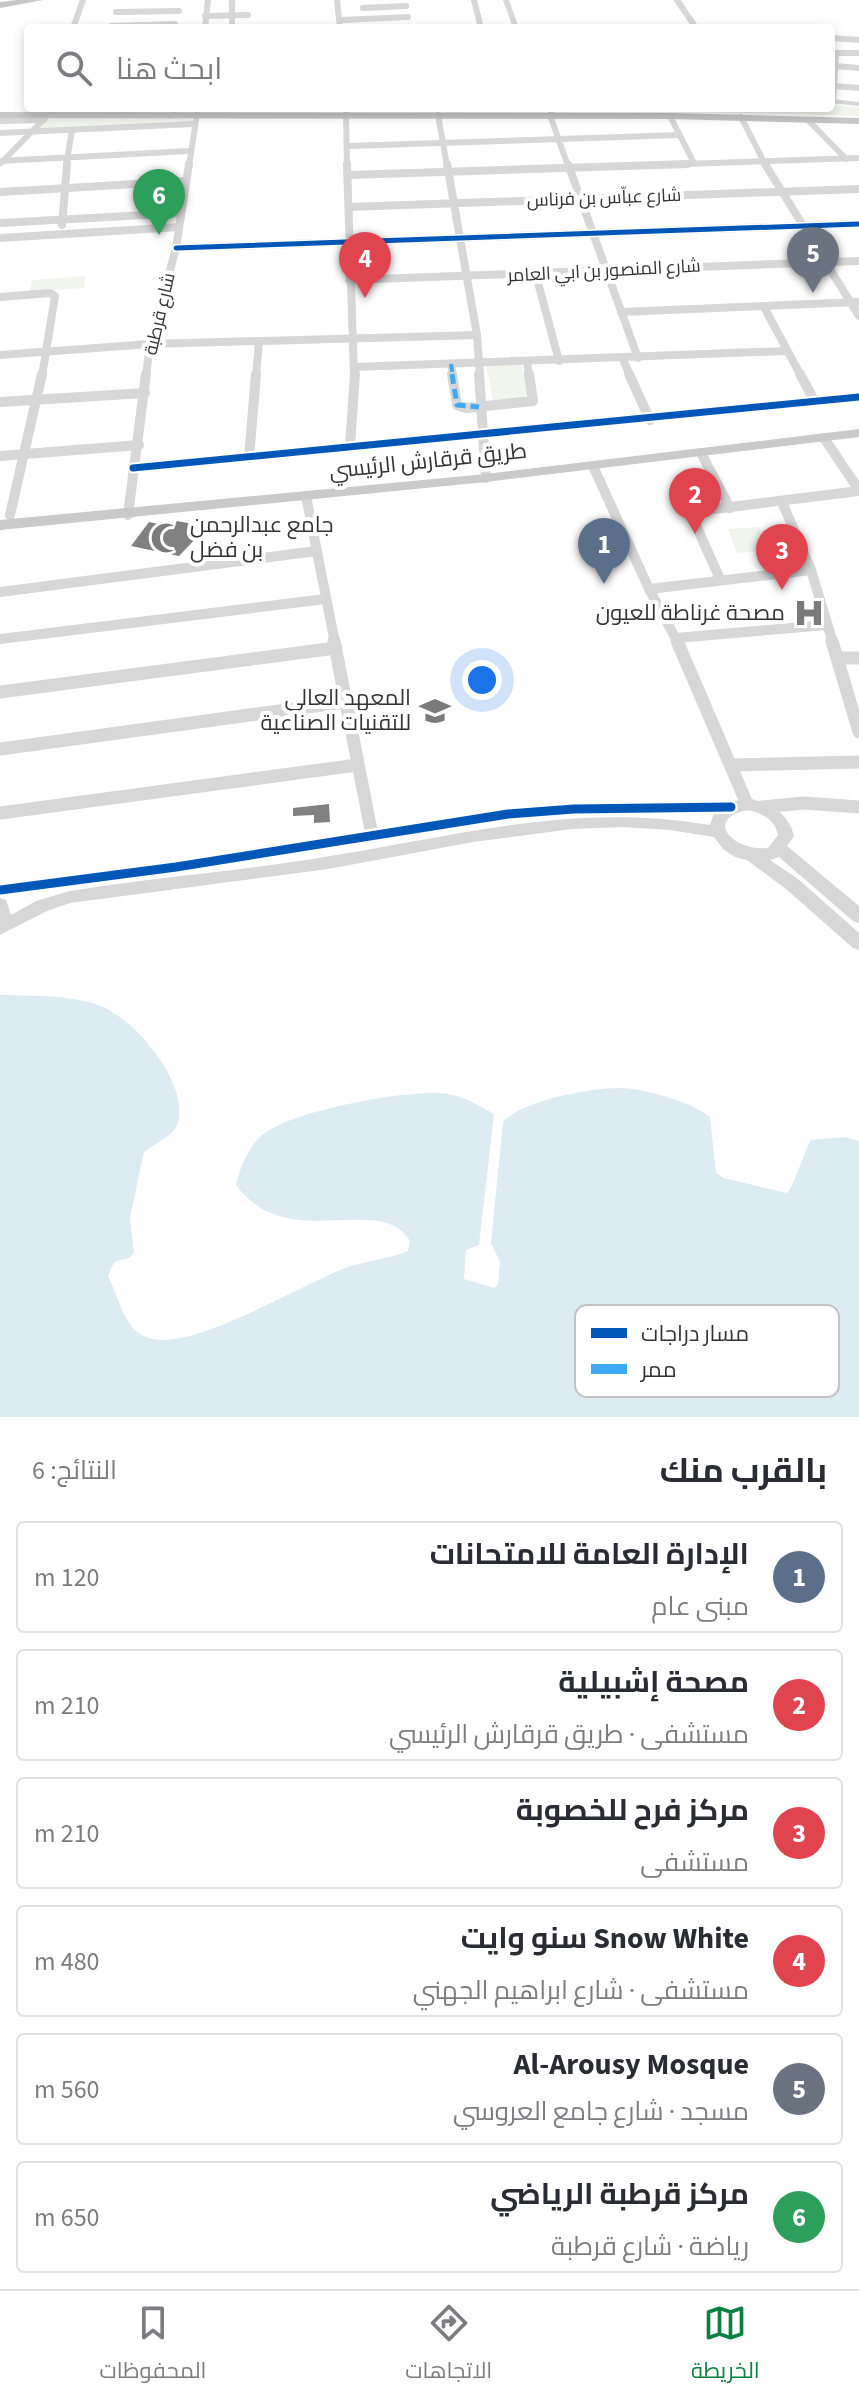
<!DOCTYPE html>
<html lang="ar">
<meta charset="utf-8">
<style>
body{margin:0;font-family:"Source Sans 3",Cairo,sans-serif;background:#f2f2f3;color:#2b2b33;direction:rtl}
.you{position:absolute;left:482px;top:680px;width:28px;height:28px;margin:-20px;border:6px solid #fff;border-radius:50%;background:#1a73e8;box-shadow:0 0 0 12px #1a73e833}
.badge{display:grid;place-items:center;width:52px;height:52px;border-radius:50%;background:#0b8043;color:#fff;font-size:26px;font-weight:700}
.pin{position:absolute;translate:-50% -66px;filter:drop-shadow(0 2px 4px #0008)}
.pin::after{content:'';position:absolute;top:42px;width:28px;height:24px;background:inherit;clip-path:polygon(0 0,100% 0,50% 100%)}
.list{margin:0;padding:0;list-style:none}
h2{display:flex;justify-content:space-between;align-items:center;height:104px;margin:0;padding:0 32px;font-size:34px}
h2 small{font-size:26px;font-weight:400;color:#7c7c81}
.list li{display:grid;grid-template-columns:52px 1fr auto;gap:24px;align-items:center;box-sizing:border-box;height:112px;margin:0 16px 16px;padding:0 16px;border:2px solid #e1e1e2;border-radius:8px}
.list b{display:block;font-size:30px;white-space:nowrap}
.list p{margin:0;font-size:26px;white-space:nowrap;color:#7c7c81}
.list em{font-size:26px;font-style:normal;color:#7c7c81}
.icon{flex:none;width:44px;height:44px;fill:none;stroke:currentColor;stroke-width:2;stroke-linecap:round;stroke-linejoin:round}
.map{position:relative;flex:none;width:859px;height:1417px;overflow:hidden;direction:ltr}
.search{position:absolute;background:#fff;box-shadow:0 4px 12px #0003;left:24px;right:24px;top:24px;height:88px;display:flex;align-items:center;gap:20px;box-sizing:border-box;padding:0 28px;border-radius:8px;color:#7c7c81;font-size:30px}
.sheet{height:872px;background:#fff}
nav{display:flex;justify-content:space-around;align-items:center;box-sizing:border-box;height:112px;border-top:2px solid #e1e1e2;background:#fff;font-size:22px;color:#7c7c81}
nav a{display:grid;justify-items:center;gap:4px}
nav .on{color:#0b8043}
.map>svg:first-child{display:block}
.green{fill:#f1f5ed}
.water{fill:#ddebf3}
.building{fill:#818181}
.lines{fill:none;stroke-linecap:round;stroke-linejoin:round}
.minor-far3{stroke:#d7d7d7;stroke-width:6}
.minor-far2{stroke:#d7d7d7;stroke-width:8}
.minor-far1{stroke:#d7d7d7;stroke-width:10}
.minor{stroke:#d7d7d7;stroke-width:13}
.tertiary{fill:#d7d7d7;fill-rule:evenodd}
.primary{fill:#cacaca;fill-rule:evenodd}
.trunk{fill:#c7c7c7;fill-rule:evenodd}
.quiet-far1{stroke:#3fa9f5;stroke-width:4;stroke-dasharray:8 4;stroke-linecap:butt}
.quiet{stroke:#3fa9f5;stroke-width:5;stroke-dasharray:10 5;stroke-linecap:butt}
.cycleway-far2-casing{stroke:#fff;stroke-width:8}
.cycleway-far1-casing{stroke:#fff;stroke-width:11}
.cycleway-casing{stroke:#fff;stroke-width:14}
.cycleway-far2{stroke:#0057b8;stroke-width:5}
.cycleway-far1{stroke:#0057b8;stroke-width:7}
.cycleway{stroke:#0057b8;stroke-width:9}
.labels{text-anchor:middle;dominant-baseline:central;stroke-width:8;stroke-linejoin:round;paint-order:stroke}
.far-street-label{font-size:18px;fill:#333;stroke:#fff}
.street-label{font-size:22px;fill:#333;stroke:#fff}
.poi-label{font-size:22px;fill:#333;stroke:#fff;text-anchor:end}
.key{fill:#fff;stroke:#c2c2c2;stroke-width:2}
.key-label{font-size:22px;fill:#333}
</style>
<div class="map">
<svg width="859" height="1417" viewBox="0 0 859 1417">
<rect width="100%" height="100%" fill="#fff"/>
<g class="green">
<polygon points="831,105 859,107 859,116 567,108 831,108"/>
<polygon points="0,117 189,117 193,121 30,130 35,123"/>
<polygon points="85,276 84,288 30,292 32,280"/>
<polygon points="486,363 521,364 531,398 493,402"/>
<polygon points="759,527 770,551 737,553 728,529"/>
</g>
<path class="water" d="M0 995C33 996 66 994 98 1005 133 1017 186 1079 179 1119 177 1135 155 1143 144 1152L130 1217 134 1253 129 1258 114 1262 108 1276C118 1295 124 1329 146 1337 191 1356 306 1279 355 1265 373 1260 390 1258 408 1251L410 1241C380 1191 287 1255 236 1185 240 1168 247 1150 260 1137 286 1111 413 1088 449 1094 465 1097 480 1106 494 1114L479 1245 466 1250 464 1279 494 1288 498 1284 500 1262 491 1243 503 1122C520 1101 593 1087 621 1088 644 1088 693 1103 710 1117L716 1173 723 1178 787 1193C793 1189 804 1152 811 1140L844 1137 859 1141V1417H0Z"/>
<g class="building">
<polygon points="177,521 198,525 193,532 200,534 179,556 131,546 149,522 173,527"/>
<polygon points="329,804 330,822 314,823 314,815 293,816 293,808"/>
</g>
<g class="lines">
<g class="minor-far3">
<polyline points="232,0 232,28"/>
<polyline points="337,0 340,28"/>
<polyline points="474,0 481,28"/>
<polyline points="677,0 696,28"/>
<polyline points="363,8 406,6"/>
<polyline points="116,12 179,11"/>
<polyline points="205,16 248,15"/>
<polyline points="341,20 408,17"/>
<polyline points="111,26 175,24"/>
<polyline points="73,28 83,0"/>
<polyline points="205,28 208,0"/>
<polyline points="831,38 859,40"/>
<polyline points="835,66 859,68"/>
<polyline points="834,86 859,88"/>
<polyline points="833,102 836,53 859,53"/>
<polyline points="122,111 123,108"/>
<polyline points="175,111 176,108"/>
<polyline points="346,114 347,166"/>
<polyline points="438,115 447,166"/>
<polyline points="670,116 694,163"/>
<polyline points="741,117 766,166"/>
<polyline points="551,118 568,166"/>
<polyline points="808,120 846,159"/>
<polyline points="0,121 44,120"/>
<polyline points="0,133 194,124"/>
<polyline points="348,146 680,135"/>
<polyline points="0,161 190,151"/>
<polyline points="1,163 49,114"/>
<polyline points="66,166 72,130"/>
<polyline points="189,166 197,114"/>
<polyline points="628,166 859,158"/>
</g>
<g class="minor-far2">
<polyline points="347,164 354,376"/>
<polyline points="447,164 477,335 480,376"/>
<polyline points="568,164 638,358"/>
<polyline points="765,164 859,316"/>
<polyline points="350,175 688,164"/>
<polyline points="0,192 186,181"/>
<polyline points="349,207 859,189"/>
<polyline points="0,223 181,213"/>
<polyline points="62,225 67,164"/>
<polyline points="0,238 179,227"/>
<polyline points="176,248 859,224"/>
<polyline points="536,275 559,361"/>
<polyline points="349,280 859,261"/>
<polyline points="0,297 50,293 55,296 42,376"/>
<polyline points="764,307 801,376"/>
<polyline points="621,312 859,302"/>
<polyline points="0,355 150,344 477,335"/>
<polyline points="623,359 630,376"/>
<polyline points="527,362 529,376"/>
<polyline points="451,364 453,376"/>
<polyline points="355,367 787,351"/>
<polyline points="146,376 150,344 176,248 189,164"/>
<polyline points="256,376 259,341"/>
</g>
<g class="minor-far1">
<polyline points="452,374 457,405 466,408 533,401 529,374"/>
<polyline points="479,374 486,478"/>
<polyline points="629,374 650,420"/>
<polyline points="800,374 815,402"/>
<polyline points="0,402 145,393"/>
<polyline points="824,438 859,490"/>
<polyline points="350,446 355,374"/>
<polyline points="701,453 730,508"/>
<polyline points="0,456 139,445"/>
<polyline points="249,458 256,374"/>
<polyline points="593,466 649,589 678,643"/>
<polyline points="133,468 859,397"/>
<polyline points="306,496 335,643"/>
<polyline points="782,502 811,570 833,643"/>
<polyline points="10,515 42,374"/>
<polyline points="128,515 146,374"/>
<polyline points="720,579 690,512 859,491"/>
<polyline points="649,589 811,570"/>
<polyline points="0,592 317,551"/>
<polyline points="676,638 826,625"/>
<polyline points="0,639 326,599"/>
</g>
<g class="minor">
<polyline points="334,641 372,835"/>
<polyline points="677,641 747,804"/>
<polyline points="832,641 859,732"/>
<polyline points="838,658 859,658"/>
<polyline points="0,692 336,648"/>
<polyline points="0,749 345,702"/>
<polyline points="732,765 859,762"/>
<polyline points="762,807 804,803 859,807"/>
<polyline points="0,813 357,765"/>
</g>
<g class="tertiary">
<polygon points="503,0 509,0 519,28 513,28"/>
<polygon points="831,99 859,102 859,106 831,103"/>
<polygon points="546,108 554,108 556,118 550,118"/>
<path d="M747 798C770 803 788 812 794 836L787 846 859 906V923L853 921 779 857 770 860 798 879 859 933V950L853 948 786 889 747 860 735 857 723 849 714 837 670 830 621 827 572 829 473 842 328 869 70 903 47 911 0 935V898L6 900 11 915 36 901 70 891C156 877 244 871 330 856 461 835 576 802 710 825L714 813 574 815 508 820 176 873 0 896V884L176 861 508 808 574 803 732 802ZM747 810C762 813 775 819 778 835L768 848C735 852 702 820 747 810Z"/>
</g>
<polygon class="primary" points="859,429 859,437 486,482 0,530 0,520 486,474"/>
<g class="trunk">
<polygon points="17,0 43,0 0,8 0,2"/>
<polygon points="0,112 670,113 859,118 859,124 670,119 0,118"/>
</g>
<polyline class="quiet-far1" points="451,364 453,376"/>
<polyline class="quiet" points="452,374 457,405 479,407"/>
<g class="cycleway-far2-casing">
<polyline id="cycleway-far2" points="176,248 859,224"/>
</g>
<g class="cycleway-far1-casing">
<polyline id="cycleway-far1" points="133,468 859,397"/>
</g>
<g class="cycleway-casing">
<polyline id="cycleway" points="0,890 176,867 508,814 574,809 731,807"/>
</g>
<use href="#cycleway-far2" class="cycleway-far2"/>
<use href="#cycleway-far1" class="cycleway-far1"/>
<use href="#cycleway" class="cycleway"/>
</g>
<defs>
<g id="mosque-bare" transform="scale(2.4)"><path d="M3.5-4.9A6 6 0 1 0 3.5 4.9A5 5 0 1 1 3.5-4.9Z" fill="#7a7a7a" stroke="#fff" stroke-width="2.5" paint-order="stroke"/></g>
<g id="hospital-bare" transform="scale(2.4)"><path d="M-5-5h3v3.5h4V-5h3V5h-3V1.5h-4V5h-3Z" fill="#7a7a7a" stroke="#fff" stroke-width="2.5" paint-order="stroke"/></g>
<g id="university-bare" transform="scale(2.4)"><path d="M0-5L7-2L0 1L-7-2ZM-4 1L0 2.5L4 1V4Q0 6-4 4Z" fill="#7a7a7a" stroke="#fff" stroke-width="2.5" paint-order="stroke"/></g>
</defs>
<g fill-rule="evenodd">
<use href="#mosque-bare" x="166" y="538"/>
<use href="#hospital-bare" x="809" y="613"/>
<use href="#university-bare" x="435" y="711"/>
</g>
<g class="labels">
<g class="far-street-label">
<text transform="translate(604 198) rotate(-2)">شارع عباّس بن فرناس</text>
<text transform="translate(604 271) rotate(-3)">شارع المنصور بن ابي العامر</text>
<text transform="translate(160 314) rotate(-77)">شارع قرطبة</text>
</g>
<g class="street-label">
<text transform="translate(428 461) rotate(-6)">طريق قرقارش الرئيسي</text>
</g>
<g class="poi-label">
<text x="190" y="525" text-anchor="start">جامع عبدالرحمن<tspan x="190" dy="25">بن فضل</tspan></text>
<text x="785" y="613">مصحة غرناطة للعيون</text>
<text x="411" y="698">المعهد العالي<tspan x="411" dy="25">للتقنيات الصناعية</tspan></text>
</g>
</g>
<rect x="575" y="1305" width="264" height="92" rx="12" class="key"/>
<rect x="591" y="1328" width="36" height="10" fill="#0057b8"/>
<rect x="591" y="1364" width="36" height="10" fill="#3fa9f5"/>
<g class="key-label">
<text x="641" y="1341">مسار دراجات</text>
<text x="641" y="1377">ممر</text>
</g>
</svg>
<div class="you"></div>
<div class="pin badge" style="left:604px;top:584px;background:#5c6f8a">1</div>
<div class="pin badge" style="left:695px;top:534px;background:#e0444e">2</div>
<div class="pin badge" style="left:782px;top:590px;background:#e0444e">3</div>
<div class="pin badge" style="left:365px;top:298px;background:#e0444e">4</div>
<div class="pin badge" style="left:813px;top:293px;background:#6b7280">5</div>
<div class="pin badge" style="left:159px;top:235px;background:#2e9e5b">6</div>
<div class="search"><svg class="icon" aria-label="search" viewBox="0 0 24 24"><circle cx="10" cy="10" r="6"/><path d="M15 15l6 6"/></svg>ابحث هنا</div>
</div>
<section class="sheet">
<h2>بالقرب منك<small>النتائج: 6</small></h2>
<ul class="list">
<li><span class="badge" style="background:#5c6f8a">1</span><div><b>الإدارة العامة للامتحانات</b><p>مبنى عام</p></div><em>120 m</em></li>
<li><span class="badge" style="background:#e0444e">2</span><div><b>مصحة إشبيلية</b><p>مستشفى · طريق قرقارش الرئيسي</p></div><em>210 m</em></li>
<li><span class="badge" style="background:#e0444e">3</span><div><b>مركز فرح للخصوبة</b><p>مستشفى</p></div><em>210 m</em></li>
<li><span class="badge" style="background:#e0444e">4</span><div><b>Snow White سنو وايت</b><p>مستشفى · شارع ابراهيم الجهني</p></div><em>480 m</em></li>
<li><span class="badge" style="background:#6b7280">5</span><div><b>Al-Arousy Mosque</b><p>مسجد · شارع جامع العروسي</p></div><em>560 m</em></li>
<li><span class="badge" style="background:#2e9e5b">6</span><div><b>مركز قرطبة الرياضي</b><p>رياضة · شارع قرطبة</p></div><em>650 m</em></li>
</ul>
</section>
<nav>
<a class="on"><svg class="icon" aria-label="map" viewBox="0 0 24 24"><path d="M3 6l6-2 6 2 6-2v14l-6 2-6-2-6 2zM9 4v14M15 6v14"/></svg>الخريطة</a>
<a><svg class="icon" aria-label="directions" viewBox="0 0 24 24"><path d="M12 3l9 9-9 9-9-9zM9 14v-3h6M13 9l2 2-2 2"/></svg>الاتجاهات</a>
<a><svg class="icon" aria-label="saved" viewBox="0 0 24 24"><path d="M7 4h10v16l-5-4-5 4z"/></svg>المحفوظات</a>
</nav>
